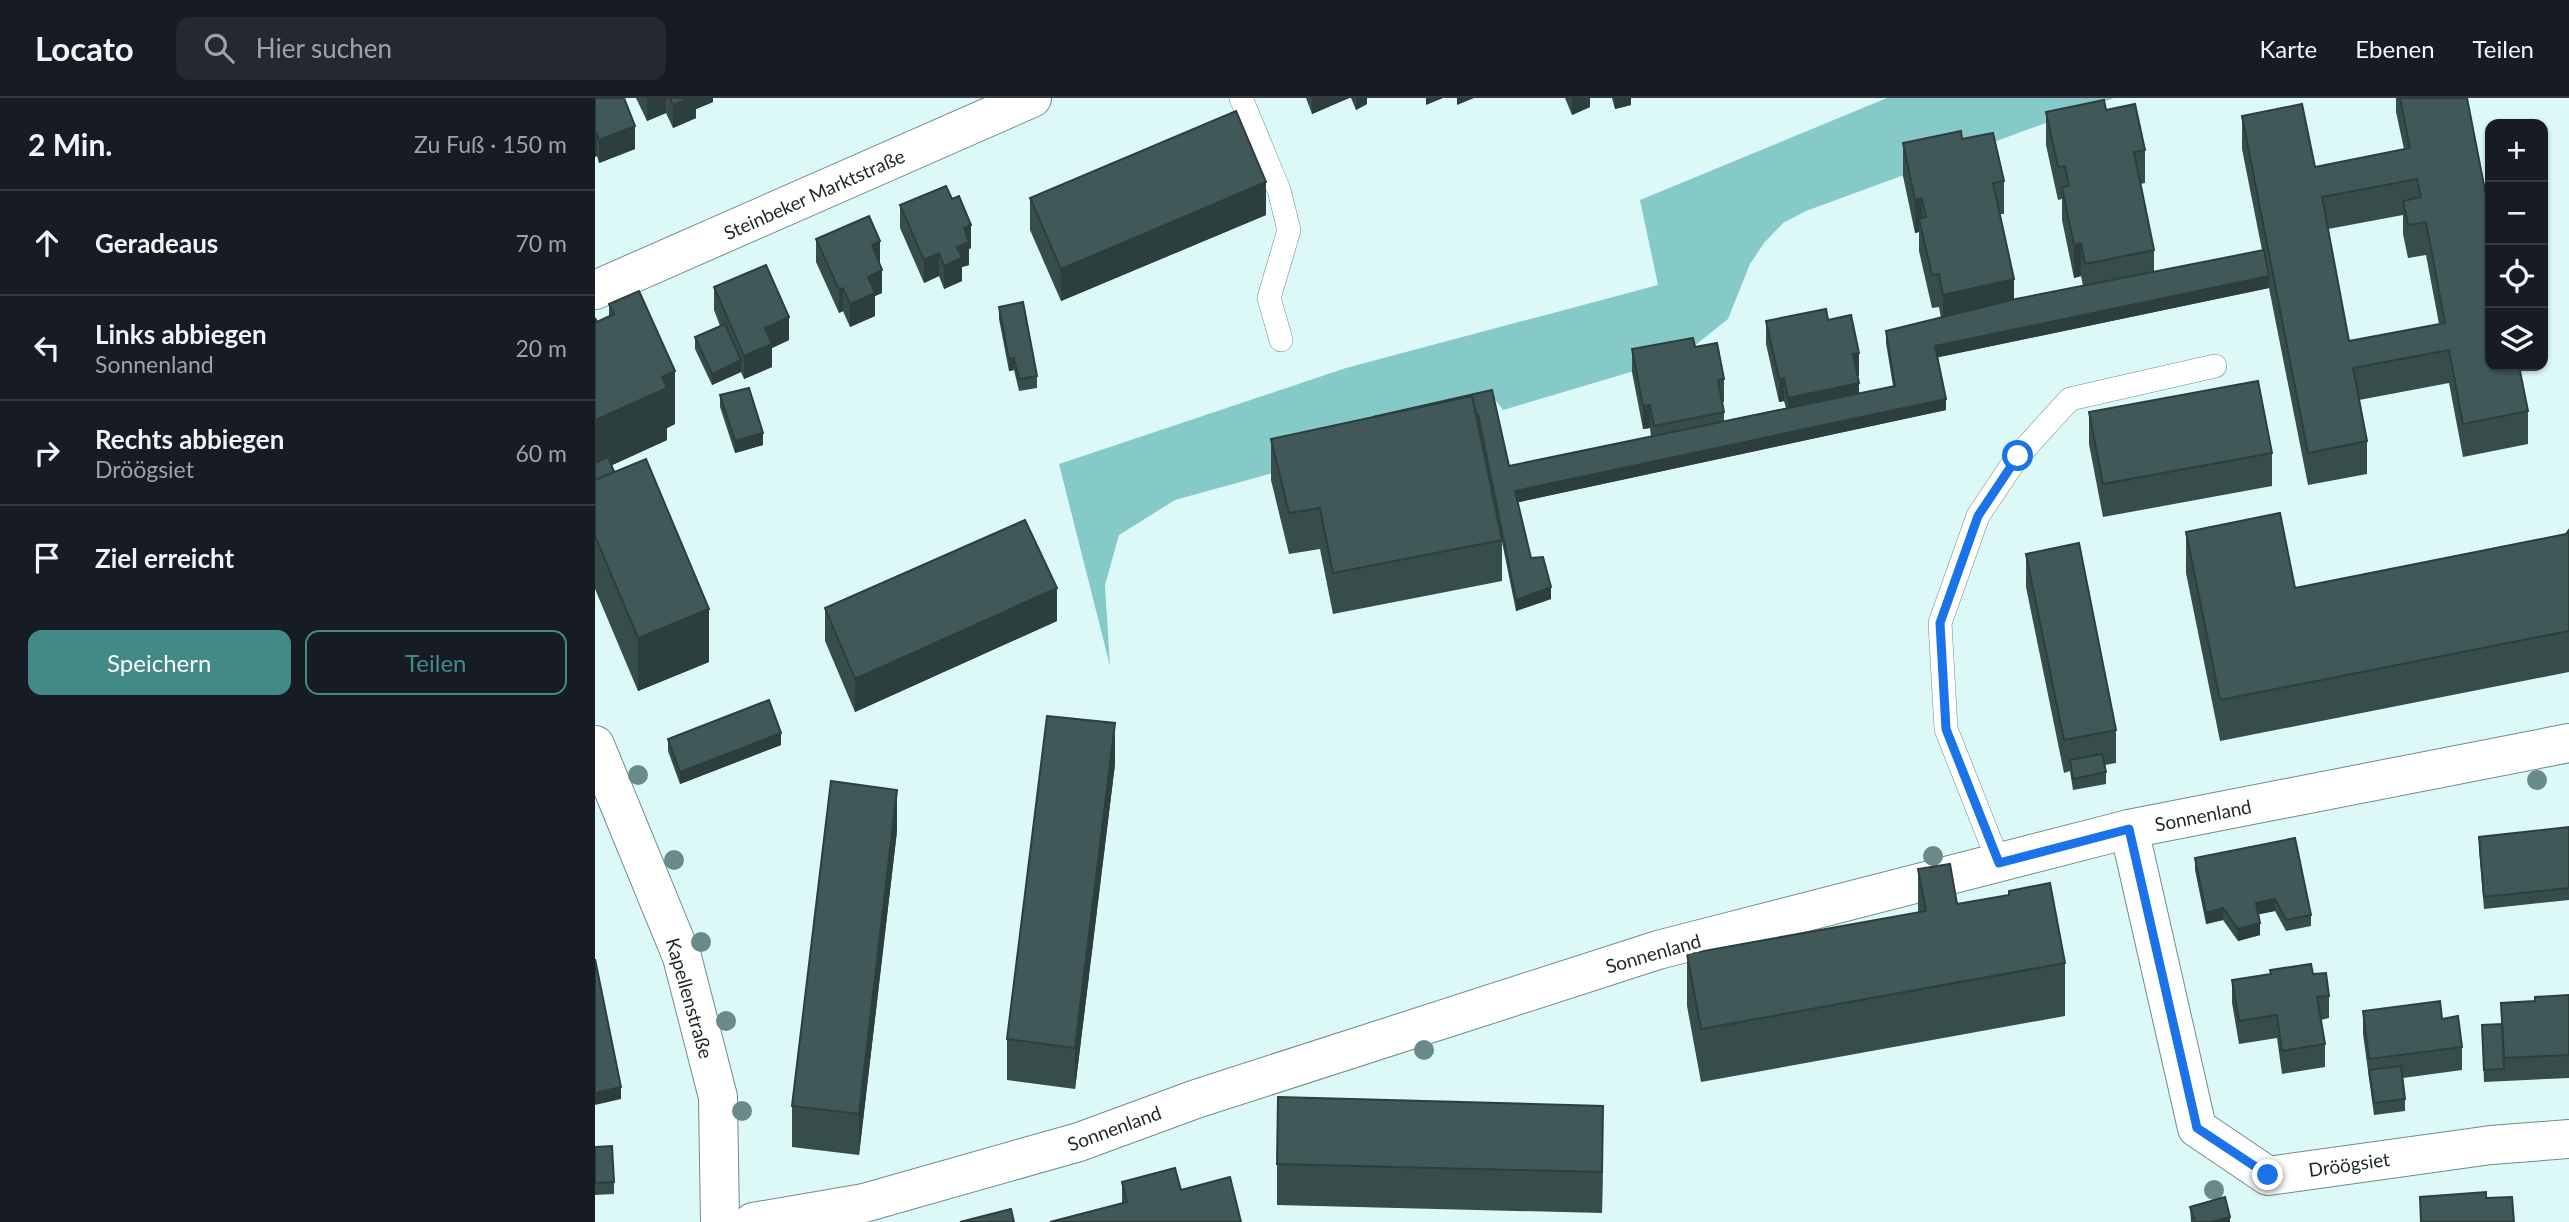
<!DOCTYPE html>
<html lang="de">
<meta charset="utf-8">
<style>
body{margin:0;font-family:Lato,sans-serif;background:#242831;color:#f1f3f6}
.controls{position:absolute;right:21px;top:21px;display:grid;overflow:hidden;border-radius:14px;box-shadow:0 2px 5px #0004}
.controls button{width:63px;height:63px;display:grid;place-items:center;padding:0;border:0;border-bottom:2px solid #363941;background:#171b24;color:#f1f3f6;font:35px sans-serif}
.stop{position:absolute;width:21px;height:21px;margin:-16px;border:5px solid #1a73e8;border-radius:50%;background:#fff}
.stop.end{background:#1a73e8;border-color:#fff;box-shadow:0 2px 7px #0008}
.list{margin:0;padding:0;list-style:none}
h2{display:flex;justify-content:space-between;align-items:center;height:91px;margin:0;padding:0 28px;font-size:30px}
h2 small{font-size:23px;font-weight:400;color:#9ea1a6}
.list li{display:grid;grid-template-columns:46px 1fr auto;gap:21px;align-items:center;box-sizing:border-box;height:105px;padding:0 28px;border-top:2px solid #363941}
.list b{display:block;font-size:26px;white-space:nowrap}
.list p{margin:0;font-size:23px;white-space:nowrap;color:#9ea1a6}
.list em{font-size:23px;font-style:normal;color:#9ea1a6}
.actions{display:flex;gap:14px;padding:21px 28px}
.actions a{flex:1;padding:16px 0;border:2px solid #428a88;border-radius:14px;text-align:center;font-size:24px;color:#428a88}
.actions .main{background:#428a88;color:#fff}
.icon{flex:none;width:38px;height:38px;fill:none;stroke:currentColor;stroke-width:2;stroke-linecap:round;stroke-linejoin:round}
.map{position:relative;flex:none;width:1974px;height:1124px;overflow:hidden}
header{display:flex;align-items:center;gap:42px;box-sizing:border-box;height:98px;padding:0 35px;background:#171b24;border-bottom:2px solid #363941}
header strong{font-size:33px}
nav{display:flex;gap:38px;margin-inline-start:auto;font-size:24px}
.search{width:490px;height:63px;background:#242831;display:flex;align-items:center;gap:18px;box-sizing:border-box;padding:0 24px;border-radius:14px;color:#9ea1a6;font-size:26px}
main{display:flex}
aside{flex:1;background:#171b24}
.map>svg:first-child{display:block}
.forest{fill:#85cac9}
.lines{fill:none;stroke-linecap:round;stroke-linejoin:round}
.service-casing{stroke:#708b8a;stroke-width:24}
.minor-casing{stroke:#708b8a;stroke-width:40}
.tertiary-casing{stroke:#708b8a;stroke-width:40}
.service{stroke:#fff;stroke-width:23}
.minor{stroke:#fff;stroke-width:38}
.tertiary{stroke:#fff;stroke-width:38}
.tree{fill:#6a8a89}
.wall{fill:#374d4c;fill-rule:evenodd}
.shaded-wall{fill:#2d3e3e}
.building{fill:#405958;stroke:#2d3e3e;stroke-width:2;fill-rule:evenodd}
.route{stroke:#1a73e8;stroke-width:9}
.labels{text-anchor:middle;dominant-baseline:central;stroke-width:7;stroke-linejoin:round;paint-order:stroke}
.street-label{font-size:19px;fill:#1c2726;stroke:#fff}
</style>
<header>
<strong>Locato</strong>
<div class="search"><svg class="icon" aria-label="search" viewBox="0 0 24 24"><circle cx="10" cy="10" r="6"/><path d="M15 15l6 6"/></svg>Hier suchen</div>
<nav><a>Karte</a><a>Ebenen</a><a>Teilen</a></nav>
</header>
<main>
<aside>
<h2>2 Min.<small>Zu Fuß · 150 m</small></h2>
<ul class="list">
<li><svg class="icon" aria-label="ahead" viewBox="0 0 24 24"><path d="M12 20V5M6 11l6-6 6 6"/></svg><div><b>Geradeaus</b></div><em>70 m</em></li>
<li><svg class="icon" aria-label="left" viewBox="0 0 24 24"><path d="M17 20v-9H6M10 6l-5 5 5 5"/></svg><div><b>Links abbiegen</b><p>Sonnenland</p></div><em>20 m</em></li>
<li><svg class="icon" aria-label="right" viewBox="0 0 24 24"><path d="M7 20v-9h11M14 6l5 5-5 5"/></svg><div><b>Rechts abbiegen</b><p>Dröögsiet</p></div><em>60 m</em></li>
<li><svg class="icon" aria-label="arrive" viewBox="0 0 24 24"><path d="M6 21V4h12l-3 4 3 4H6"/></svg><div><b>Ziel erreicht</b></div></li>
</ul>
<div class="actions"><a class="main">Speichern</a><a>Teilen</a></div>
</aside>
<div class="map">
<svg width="1974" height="1124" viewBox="0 0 1974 1124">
<rect width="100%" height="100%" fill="#dcf9f8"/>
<polygon class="forest" points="1292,0 1519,0 1211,113 1188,125 1169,145 1155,166 1133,221 1093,253 1056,268 908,312 898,299 773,349 580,402 524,437 510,487 515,568 464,366 751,270 1063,187 1045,102"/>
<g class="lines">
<g class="service-casing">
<g id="service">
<polyline points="646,0 684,92 694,132 674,200 686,242"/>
<polyline points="1404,765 1351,631 1345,525 1383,418 1423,358 1475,301 1620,268"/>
</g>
</g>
<g class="minor-casing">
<g id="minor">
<polyline points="1534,731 1602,1030 1673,1078 1896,1047 1974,1041"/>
<polyline points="158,1124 269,1105 484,1044 601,1001 1063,852 1534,731 1974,645"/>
</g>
</g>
<g class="tertiary-casing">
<g id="tertiary">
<polyline points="0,192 437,0"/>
<polyline points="0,647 87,859 123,999 125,1124"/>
</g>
</g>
<use href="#service" class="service"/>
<use href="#minor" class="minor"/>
<use href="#tertiary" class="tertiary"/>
</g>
<g class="tree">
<circle cx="43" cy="677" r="10"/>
<circle cx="1942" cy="682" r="10"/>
<circle cx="1338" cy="758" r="10"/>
<circle cx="79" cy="762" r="10"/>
<circle cx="106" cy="844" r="10"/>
<circle cx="131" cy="923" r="10"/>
<circle cx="829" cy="952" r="10"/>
<circle cx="147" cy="1013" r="10"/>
<circle cx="1619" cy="1092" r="10"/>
</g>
<g class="wall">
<polygon points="0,0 40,51 4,65 2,58 0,59"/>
<polygon points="41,0 118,0 118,4 101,11 101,20 78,30 71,15 52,23"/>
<polygon points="711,0 754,0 717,16"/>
<polygon points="756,0 772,0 772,6 761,12"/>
<polygon points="970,0 995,0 995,9 977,17"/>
<polygon points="1017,0 1036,0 1036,7 1020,11"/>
<path d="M1801 0H1872L1933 313V346L1868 359 1854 285 1764 302 1772 343V376L1713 387 1674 190 1343 259 1351 312 923 404 936 460 956 501 921 513 907 444V483L738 516 725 451 694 456 676 382V341L897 292 914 368 1056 339 1055 330 1048 331 1037 274V251L1100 249 1129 281V304H1127L1129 314V323L1191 310 1189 303 1184 304 1171 246V223L1233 222 1264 278H1262L1264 295 1298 288 1291 245V233L1346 220 1344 209 1337 210 1324 153V134L1320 135 1308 78V45L1367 41 1409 83V116H1405L1419 202 1488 188 1486 178 1479 180 1467 122V101L1463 102 1451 47V14L1511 12 1550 52V85L1546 86 1559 152V174L1667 152 1647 51V18L1720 69 1809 51 1801 14ZM1808 117V136L1813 160 1831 157 1844 226 1754 243 1733 131Z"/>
<polygon points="435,100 671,117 466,203 435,132"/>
<polygon points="305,107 376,150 374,151 374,167 367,169 367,183 349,191 344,178 329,185 305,130"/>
<polygon points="221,141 285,166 287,195 280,198 280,218 255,229 248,213 244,215 221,164"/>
<polygon points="119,189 194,242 177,250 177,269 149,281 146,274 117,287 100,251 100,239 125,228 119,212"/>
<polygon points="14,206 80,326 72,330 72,342 17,367 114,564 43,593 0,491 0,220 2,224 14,218"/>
<polygon points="404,209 442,278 442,290 424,293 419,272 414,273 404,221"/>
<polygon points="125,297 168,347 140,355 125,309"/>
<polygon points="1494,314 1677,355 1677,388 1508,419 1494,346"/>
<polygon points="1974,432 1974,574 1625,643 1591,475 1591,434 1700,490 1971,436"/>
<polygon points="1431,456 1521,632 1521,665 1510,667 1511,674 1511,686 1478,692 1475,673 1469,675 1431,489"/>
<polygon points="230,510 462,523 260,614 230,543"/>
<polygon points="73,641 186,647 85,686 73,653"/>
<polygon points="520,666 480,991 412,982 412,941"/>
<polygon points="1974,729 1974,802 1889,811 1884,751 1884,739"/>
<polygon points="302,733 264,1057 197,1049 197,1008"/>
<polygon points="1600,760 1716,817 1716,828 1691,833 1680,813 1663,816 1665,837 1643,843 1628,822 1611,826 1600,772"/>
<polygon points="1323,771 1362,806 1414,797 1414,793 1470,865 1470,918 1106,984 1092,908 1092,856 1323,815"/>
<polygon points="1675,872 1718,876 1734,898 1734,920 1726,922 1730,946 1730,969 1687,976 1682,940 1644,946 1637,905 1637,882 1675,876"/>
<polygon points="1974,897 1974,980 1889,984 1887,927 1906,926 1906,905 1940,903"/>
<polygon points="1768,913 1867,949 1867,972 1808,980 1810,1001 1810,1013 1779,1017 1768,936"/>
<polygon points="0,1049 19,1084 19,1096 0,1097"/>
<polygon points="1008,1049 1007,1115 682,1107 682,1066"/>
<polygon points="527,1084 586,1092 527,1106"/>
<polygon points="1595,1109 1635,1124 1596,1124"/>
</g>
<g class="shaded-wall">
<polygon points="52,0 71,0 71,15 52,23"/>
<polygon points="94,0 118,0 118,4 101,11 101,20 78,30 78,7"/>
<polygon points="717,0 754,0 717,16"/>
<polygon points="761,0 772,0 772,6 761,12"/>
<polygon points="831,0 848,0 831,7"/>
<polygon points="862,0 879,0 862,7"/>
<polygon points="977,0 995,0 995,9 977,17"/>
<polygon points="1020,0 1036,0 1036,7 1020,11"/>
<polygon points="40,28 40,51 4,65 4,42"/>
<polygon points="2,35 2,58 0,59 0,36"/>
<polygon points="671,84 671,117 466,203 466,171"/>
<polygon points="1327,100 1327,133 1324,121 1324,134 1320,135 1320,102"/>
<polygon points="376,127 376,150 374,151 374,167 367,169 367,183 349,191 349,168 362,149 369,130"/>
<polygon points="285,143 285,166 277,147"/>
<polygon points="1486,145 1486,178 1479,180 1479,147"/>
<polygon points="344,155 344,178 329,185 329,162"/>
<polygon points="287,172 287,195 280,198 280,218 255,229 255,206 273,179"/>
<polygon points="1674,178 1674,190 1340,260 1340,248"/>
<polygon points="1419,181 1419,213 1348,229 1348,197"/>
<polygon points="248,190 248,213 244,215 244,192"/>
<polygon points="194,219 194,242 177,250 177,269 149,281 149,258 170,230"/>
<polygon points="1264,255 1264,278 1258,279 1258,256"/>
<polygon points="419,260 419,272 414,273 414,261"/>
<polygon points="146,262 146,274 117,287 117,276"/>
<polygon points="80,273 80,326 72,330 72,342 0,375 0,322 67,279"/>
<polygon points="1189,280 1189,303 1184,304 1184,281"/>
<polygon points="1264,285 1264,308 1193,323 1193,300"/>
<polygon points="1351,301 1351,312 920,405 920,393"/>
<polygon points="1055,307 1055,330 1048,331 1048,308"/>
<polygon points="168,335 168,347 140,355 140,343"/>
<polygon points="956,489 956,501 921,513 921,502"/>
<polygon points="462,490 462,523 260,614 260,581"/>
<polygon points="114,511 114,564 43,593 43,540"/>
<polygon points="520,625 520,666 480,991 480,950"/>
<polygon points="186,635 186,647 85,686 85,674"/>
<polygon points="302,692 302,733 264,1057 264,1016"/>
<polygon points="1680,801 1680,813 1661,817 1661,805"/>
<polygon points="1628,810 1628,822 1611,826 1611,815"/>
<polygon points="1665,825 1665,837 1643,843 1643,831"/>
<polygon points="26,989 26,1001 0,1007 0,995"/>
<polygon points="1008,1008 1008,1049 1007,1115 1007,1074"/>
<polygon points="1635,1119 1635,1124 1616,1124"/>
</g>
<g class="building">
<polygon points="0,0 29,0 40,28 4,42 2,35 0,36"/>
<polygon points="75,0 94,0 78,7"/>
<path d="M1805 0H1872L1895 118V268H1924L1933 313 1868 326 1854 252 1758 270 1772 343 1713 355 1647 18 1707 6 1720 69 1815 50ZM1822 81 1826 99 1808 103 1813 127 1831 124 1850 225 1754 243 1727 99Z"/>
<polygon points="1509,2 1511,12 1540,6 1550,52 1539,54 1559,152 1490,166 1486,145 1479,147 1467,89 1474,88 1470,68 1463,69 1451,14"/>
<polygon points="641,13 671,84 466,171 435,100"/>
<polygon points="1366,33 1367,41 1398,35 1409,83 1398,85 1419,181 1348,197 1344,176 1337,177 1324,121 1331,119 1327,100 1320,102 1308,45"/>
<polygon points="351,88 357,101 364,98 376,127 369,130 374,144 362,149 367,160 349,168 344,155 329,162 305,107"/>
<polygon points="274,118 285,143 277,147 287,172 273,179 280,195 255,206 248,190 244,192 221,141"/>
<polygon points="1669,152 1674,178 1340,248 1351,301 920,393 936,460 948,459 956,489 921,502 883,316 881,316 877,298 778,319 897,292 914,368 1300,288 1291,233 1421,201"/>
<polygon points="171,167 194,219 170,230 177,246 149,258 119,189"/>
<polygon points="44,193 80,273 67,279 72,290 0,322 0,220 2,224 19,216 14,206"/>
<polygon points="428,204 442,278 424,281 419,260 414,261 404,209"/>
<polygon points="1231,211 1233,222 1256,217 1264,255 1258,256 1264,285 1193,300 1189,280 1184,281 1171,223"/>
<polygon points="130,226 146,262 117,276 100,239"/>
<polygon points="1098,240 1100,249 1122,245 1129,281 1123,282 1129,314 1059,328 1055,307 1048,308 1037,251"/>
<polygon points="1663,283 1677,355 1508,386 1494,314"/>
<polygon points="154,290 168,335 140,343 125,297"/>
<polygon points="877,298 907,442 738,475 725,410 694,415 676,341"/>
<polygon points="13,359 19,374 0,382 0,365"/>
<polygon points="51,361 114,511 43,540 0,438 0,382"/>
<polygon points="1685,415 1700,490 1971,436 1974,432 1974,533 1625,602 1591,434"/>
<polygon points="430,422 462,490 260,581 230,510"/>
<polygon points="1484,445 1521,632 1469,642 1431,456"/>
<polygon points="174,602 186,635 85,674 73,641"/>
<polygon points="452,618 520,625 480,950 412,941"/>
<polygon points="1507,656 1511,674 1478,681 1475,662"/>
<polygon points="236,683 302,692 264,1016 197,1008"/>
<polygon points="1974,729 1974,790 1889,799 1884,739"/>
<polygon points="1700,740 1716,817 1691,822 1680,801 1661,805 1665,825 1643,831 1628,810 1611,815 1600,760"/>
<polygon points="1355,766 1362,806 1414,797 1414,793 1455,785 1470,865 1106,931 1092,856 1331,813 1323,771"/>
<polygon points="0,861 26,989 0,995"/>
<polygon points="1716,866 1718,876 1731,875 1734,898 1722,899 1730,946 1687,953 1682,917 1644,923 1637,882 1676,876 1675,872"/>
<polygon points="1974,897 1974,957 1909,960 1906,905 1940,903 1940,899"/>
<polygon points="1845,903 1847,921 1863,918 1867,949 1774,961 1768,913"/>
<polygon points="1907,926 1909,971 1889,972 1887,927"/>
<polygon points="1806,968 1810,1001 1779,1005 1774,972"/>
<polygon points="683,999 1008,1008 1007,1074 682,1066"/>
<polygon points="17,1048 19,1084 0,1085 0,1049"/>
<polygon points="580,1070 586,1092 635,1079 646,1124 455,1124 532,1104 527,1084"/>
<polygon points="1891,1094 1891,1100 1917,1099 1919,1124 1826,1124 1825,1099"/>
<polygon points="1630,1099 1635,1119 1616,1124 1600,1124 1595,1109"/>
<polygon points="416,1111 419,1124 365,1124"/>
</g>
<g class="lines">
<polyline class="route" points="1423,358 1383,418 1345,525 1351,631 1404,765 1534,731 1602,1030 1673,1077"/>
</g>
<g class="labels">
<g class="street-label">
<text transform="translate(219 96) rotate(-24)">Steinbeker Marktstraße</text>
<text transform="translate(1608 717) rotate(-11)">Sonnenland</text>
<text transform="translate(1058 855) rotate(-16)">Sonnenland</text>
<text transform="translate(95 900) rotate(74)">Kapellenstraße</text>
<text transform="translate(519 1030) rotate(-20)">Sonnenland</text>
<text transform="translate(1754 1066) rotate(-8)">Dröögsiet</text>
</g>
</g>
</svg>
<div class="controls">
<button>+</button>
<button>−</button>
<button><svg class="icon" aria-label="locate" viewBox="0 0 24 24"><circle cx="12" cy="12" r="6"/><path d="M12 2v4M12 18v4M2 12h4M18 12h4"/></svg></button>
<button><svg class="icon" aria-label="layers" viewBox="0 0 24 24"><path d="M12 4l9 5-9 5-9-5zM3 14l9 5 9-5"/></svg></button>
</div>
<div class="stop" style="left:1423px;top:358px"></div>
<div class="stop end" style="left:1673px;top:1077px"></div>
</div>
</main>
